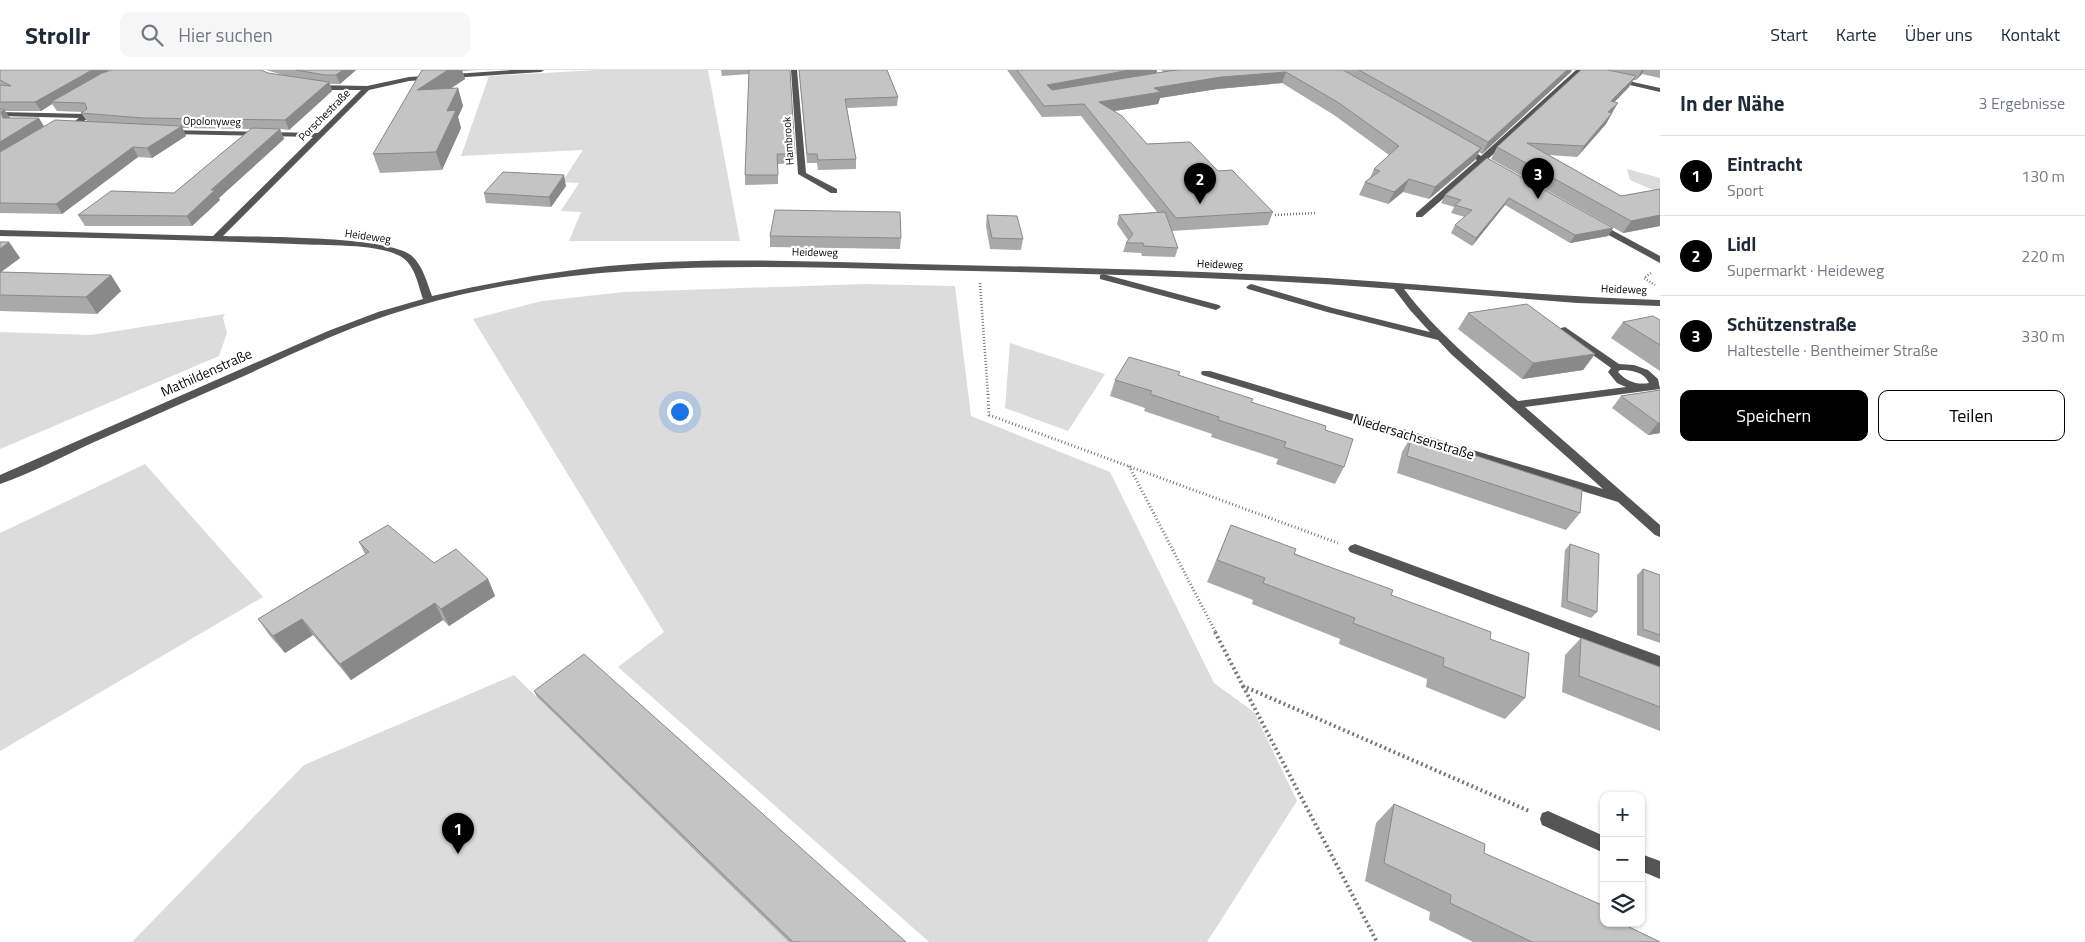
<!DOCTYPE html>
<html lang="de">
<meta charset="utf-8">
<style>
body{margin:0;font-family:"Titillium Web",sans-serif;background:#f6f6f7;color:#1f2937}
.controls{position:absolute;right:15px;bottom:15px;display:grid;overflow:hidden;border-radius:10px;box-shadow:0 1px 4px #0004}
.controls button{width:45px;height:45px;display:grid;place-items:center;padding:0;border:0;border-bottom:1px solid #e0e1e3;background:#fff;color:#1f2937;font:25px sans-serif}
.you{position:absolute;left:679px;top:341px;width:18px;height:18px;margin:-12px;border:4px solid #fff;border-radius:50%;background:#1a73e8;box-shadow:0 0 0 8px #1a73e833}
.badge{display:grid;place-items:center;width:32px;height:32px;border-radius:50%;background:#000;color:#fff;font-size:16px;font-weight:700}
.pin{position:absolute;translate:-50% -41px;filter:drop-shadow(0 1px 2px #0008)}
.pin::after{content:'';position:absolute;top:26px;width:18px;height:15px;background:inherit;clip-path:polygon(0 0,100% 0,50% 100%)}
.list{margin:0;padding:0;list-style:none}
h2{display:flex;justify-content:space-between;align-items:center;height:65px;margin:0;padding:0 20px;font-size:21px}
h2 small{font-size:16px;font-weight:400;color:#747a83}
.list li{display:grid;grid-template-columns:32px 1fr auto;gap:15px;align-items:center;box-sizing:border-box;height:80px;padding:0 20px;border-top:1px solid #e0e1e3}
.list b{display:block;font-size:19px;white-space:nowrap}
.list p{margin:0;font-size:16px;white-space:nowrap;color:#747a83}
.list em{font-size:16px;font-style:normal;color:#747a83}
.actions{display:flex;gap:10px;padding:15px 20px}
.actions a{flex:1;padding:11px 0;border:1px solid #000;border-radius:10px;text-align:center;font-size:18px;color:#000}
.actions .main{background:#000;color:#fff}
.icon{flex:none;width:28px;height:28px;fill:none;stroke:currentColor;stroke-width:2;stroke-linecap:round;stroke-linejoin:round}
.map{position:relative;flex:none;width:1660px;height:872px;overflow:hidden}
header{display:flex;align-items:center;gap:30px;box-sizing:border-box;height:70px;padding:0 25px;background:#fff;border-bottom:1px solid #e0e1e3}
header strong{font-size:24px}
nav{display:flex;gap:28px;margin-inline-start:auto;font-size:18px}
.search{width:350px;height:45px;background:#f6f6f7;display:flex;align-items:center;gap:12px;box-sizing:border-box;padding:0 18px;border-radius:10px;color:#747a83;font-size:19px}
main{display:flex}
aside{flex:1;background:#fff}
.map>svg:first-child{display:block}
.green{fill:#dcdcdc}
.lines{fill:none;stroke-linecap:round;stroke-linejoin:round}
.path-far2{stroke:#777;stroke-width:2.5;stroke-dasharray:1 2;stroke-linecap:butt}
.path-far1{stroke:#777;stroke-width:3;stroke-dasharray:1 2.5;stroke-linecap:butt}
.path{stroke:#777;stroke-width:4;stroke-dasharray:2 3;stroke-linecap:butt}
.minor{fill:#555;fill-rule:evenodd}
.wall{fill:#a9a9a9;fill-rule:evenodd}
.shaded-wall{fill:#898989}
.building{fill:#c4c4c4;stroke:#898989}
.labels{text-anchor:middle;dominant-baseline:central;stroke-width:4.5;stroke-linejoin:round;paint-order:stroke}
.far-street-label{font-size:11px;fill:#000;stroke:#fff}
.street-label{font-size:14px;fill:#000;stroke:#fff}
</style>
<header>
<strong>Strollr</strong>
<div class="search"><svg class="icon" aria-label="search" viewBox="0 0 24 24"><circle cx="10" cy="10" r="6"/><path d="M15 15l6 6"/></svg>Hier suchen</div>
<nav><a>Start</a><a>Karte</a><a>Über uns</a><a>Kontakt</a></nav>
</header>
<main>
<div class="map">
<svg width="1660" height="872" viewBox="0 0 1660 872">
<rect width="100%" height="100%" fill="#fff"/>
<g class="green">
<polygon points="598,0 708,0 740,171 569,171 581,142 561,141 579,113 562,112 583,80 461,86 489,6"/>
<polygon points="1627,99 1660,108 1660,123 1630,110"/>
<polygon points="865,214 955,216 971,346 1110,402 1214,613 1254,642 1297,731 1207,872 929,872 618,597 664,562 473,249 542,231 624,222"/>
<polygon points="225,244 223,248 227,263 219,286 0,379 0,262 91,265"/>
<polygon points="1010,273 1105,304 1068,361 1005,338"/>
<polygon points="145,394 263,527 0,681 0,463"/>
<polygon points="514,605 789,872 132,872 304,695"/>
</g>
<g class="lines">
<g class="path-far2">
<polyline points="1275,145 1316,143"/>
<polyline points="1651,203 1644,208 1655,215"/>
<polyline points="980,213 988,325"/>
</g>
<g class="path-far1">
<polyline points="988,324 989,345 1338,473"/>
<polyline points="1129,396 1216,563"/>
</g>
<g class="path">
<polyline points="1215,562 1243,616 1529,741"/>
<polyline points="1243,616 1377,872"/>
</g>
<g class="minor">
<path d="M512 0H544L541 2 409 11 369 20 223 166C258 167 389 166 412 186 423 196 427 213 432 226 490 213 549 202 608 196 709 186 811 192 912 194 1050 197 1189 200 1327 208 1438 215 1548 227 1660 230V236L1577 233 1404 219C1436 262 1478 296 1518 331L1626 317 1617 313 1608 302 1611 298 1561 262V258L1565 257 1619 294 1634 295 1648 300 1658 309 1660 319 1525 337 1660 455V467L1655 465 1618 432 1202 305 1201 303 1202 301H1210L1603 419 1451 284 1438 270 1327 242 1248 219 1246 217 1251 214 1333 238 1430 262 1410 240 1394 219C1238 207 1082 203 926 200 753 196 578 188 411 238 353 255 298 281 244 306 193 328 143 351 92 373 62 387 31 403 0 414V405L328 261 378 242 423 229C418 215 415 194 400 186 375 173 324 176 295 174 197 170 99 168 0 166V160L213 166 313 67 169 64H166V60L318 63 361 20H328L313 17V15L367 16 409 7ZM1620 300C1632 300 1644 302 1649 313 1637 315 1627 312 1618 302Z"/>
<polygon points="791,0 797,0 806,103 837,119 837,123 831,123 798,104"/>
<polygon points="1576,0 1583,0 1487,90 1502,98 1502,102 1496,102 1483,94 1422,147 1416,147 1416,143 1477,90 1459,80 1459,76 1465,76 1481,86"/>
<polygon points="1615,8 1660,18 1660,22 1613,11 1613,9"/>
<polygon points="0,42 87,44 91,46 80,54 85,56 81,58 69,55 79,48 0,46"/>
<polygon points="1597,152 1660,186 1660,193 1594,157 1594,153"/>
<polygon points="1103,204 1219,235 1221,237 1216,240 1100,209 1100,205"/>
<polygon points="1355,474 1660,586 1660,598 1350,482 1348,479 1350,476"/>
<polygon points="1548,741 1604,766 1604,783 1542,755 1540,749 1542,743"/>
<polygon points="1641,784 1660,791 1660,809 1641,801"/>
</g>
</g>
<g class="wall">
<path d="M0 0H109L108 1 268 3 283 5 266 0H356L340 14H330L332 21 289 60 280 59 284 69 219 128 220 130 192 156H85L78 145 174 123 251 59 182 58 186 66 152 88 138 87 62 144 0 143ZM52 34 57 41 82 42 81 43 87 51 44 56 10 48 5 41H41Z"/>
<polygon points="422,0 478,0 462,1 465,9 450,19 458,18 463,36 458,47 461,58 442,100 380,103 373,84"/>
<polygon points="721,0 790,0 795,93 778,94 778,114 745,115 745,105 749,4 722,6"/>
<polygon points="799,0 887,0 898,27 897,36 847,38 856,89 856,99 818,100 817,93 807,93"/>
<polygon points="1007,0 1157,0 1156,3 1164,2 1161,0 1572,0 1571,2 1482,84 1479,82 1475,90 1429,129 1403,122 1388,134 1359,125 1365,112 1370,108 1374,99 1389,85 1334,45 1282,13 1217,19 1160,28 1158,34 1114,41 1147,74 1218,101 1273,142 1268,155 1172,161 1171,160 1178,178 1175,187 1142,186 1141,183 1123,182 1126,173 1128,170 1117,154 1119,145 1157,142 1081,46 1042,47"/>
<polygon points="1581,0 1660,0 1660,8 1642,4 1636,10 1633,10 1629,17 1614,32 1612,43 1606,54 1577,87 1549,85 1621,126 1660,119 1660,156 1623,163 1491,89 1497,77"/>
<polygon points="1487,88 1613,158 1608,166 1570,173 1505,135 1472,176 1451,163 1455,155 1465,147 1451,143 1454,137 1441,133 1445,125"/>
<polygon points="566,116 551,137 486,133 484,123"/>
<polygon points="987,145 1023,169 1021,180 990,179 986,156"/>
<polygon points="770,166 901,168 900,179 770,177"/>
<polygon points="0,172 9,172 20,188 0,202 111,205 121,221 97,244 0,241"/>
<polygon points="1468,243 1595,284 1583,300 1522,309 1458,259"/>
<polygon points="1660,250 1660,301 1611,268 1623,252"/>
<polygon points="1179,306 1325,360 1344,397 1335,414 1276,394 1278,389 1211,367 1212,364 1144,341 1145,338 1110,326 1115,310"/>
<polygon points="1660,320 1660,363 1648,365 1612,338 1621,326"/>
<polygon points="1412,365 1580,443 1566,460 1397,403 1402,382"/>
<polygon points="1231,455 1490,569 1525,628 1505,649 1426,617 1427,609 1339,574 1340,569 1252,534 1253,530 1207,512"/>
<polygon points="359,472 434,493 488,509 495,526 449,556 443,550 351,610 313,565 285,583 270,566 258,549 365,484"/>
<polygon points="1570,474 1597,542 1591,548 1561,537 1565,480"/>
<polygon points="1643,499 1660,505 1660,573 1637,565 1637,505"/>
<polygon points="1581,568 1660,597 1660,661 1562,622 1565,585"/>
<polygon points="534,621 906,872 789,872 537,627"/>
<polygon points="1394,734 1484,783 1625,855 1660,872 1473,872 1429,850 1430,842 1365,811 1376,753"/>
</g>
<g class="shaded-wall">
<polygon points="92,0 109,0 51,32 52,34 41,41 35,32"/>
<polygon points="343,0 356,0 340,14 336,5"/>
<polygon points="448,0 462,0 465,9 422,37 417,20"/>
<polygon points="1130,0 1157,0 1156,6 1045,26 1047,15"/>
<polygon points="1567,0 1572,0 1571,2 1482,84 1488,72"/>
<polygon points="1642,0 1644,0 1642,4 1636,10"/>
<polygon points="1286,2 1282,13 1217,19 1160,28 1158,34 1096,44 1099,32 1154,18 1221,7"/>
<polygon points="1636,6 1629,17 1605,42 1611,31"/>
<polygon points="329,12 332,21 289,60 285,50"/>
<polygon points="458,18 463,36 458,47 461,58 442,100 436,82 447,41"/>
<polygon points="1618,33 1612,43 1608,42"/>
<polygon points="4,39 10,48 3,48 1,42"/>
<polygon points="1612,43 1606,54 1577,87 1584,76"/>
<polygon points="39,48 45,58 0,86 0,72"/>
<polygon points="182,56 186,66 152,88 147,78"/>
<polygon points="280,59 284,69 219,128 220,130 192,156 187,146 211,120"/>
<polygon points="133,77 138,87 62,144 56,134"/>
<polygon points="1481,78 1475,90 1429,129 1435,117"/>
<polygon points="564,105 566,116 551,137 549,127"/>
<polygon points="1409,109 1403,122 1388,134 1394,122"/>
<polygon points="1509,128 1505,135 1472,176 1476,168"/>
<polygon points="1660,145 1660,156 1623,163 1631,151"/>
<polygon points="1613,158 1608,166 1570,173 1575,165"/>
<polygon points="9,172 20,188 0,203 0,179"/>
<polygon points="111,205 121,221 97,244 86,227"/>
<polygon points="1595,284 1583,300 1522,309 1533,293"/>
<polygon points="1658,353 1660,353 1660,363 1648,365"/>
<polygon points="488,509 495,526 449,556 441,539"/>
<polygon points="435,533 443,550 351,610 340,594"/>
<polygon points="302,549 313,565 285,583 273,566"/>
</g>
<g class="building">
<polygon points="0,0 92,0 35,32 0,32 0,15 11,16 0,10"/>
<polygon points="112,0 261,0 268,3 329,12 285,50 143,48 81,43 87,39 85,33 51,32 102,3"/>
<polygon points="296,0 343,0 336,5 325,5"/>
<polygon points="422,0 448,0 417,20 458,18 447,41 456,40 436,82 373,84"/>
<polygon points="749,0 790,0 795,84 777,84 778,105 745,105"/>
<polygon points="799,0 887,0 898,27 845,29 856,89 818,90 817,84 807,84"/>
<polygon points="1017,0 1130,0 1047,15 1052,20 1169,1 1179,0 1343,0 1481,78 1435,117 1409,109 1394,122 1365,112 1380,101 1374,99 1399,76 1339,33 1286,2 1221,7 1154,18 1161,22 1099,32 1122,46 1147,74 1190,72 1218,101 1232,100 1273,142 1176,148 1084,34 1044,36"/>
<polygon points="1359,0 1567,0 1488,72"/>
<polygon points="1581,0 1608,0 1636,6 1611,31 1618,33 1608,42 1612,43 1584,76 1527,73 1621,126 1660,119 1660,145 1631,151 1497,77"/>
<polygon points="0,39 4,39 1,42 3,48 39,48 0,72"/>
<polygon points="55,50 182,56 147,78 133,77 56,134 0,133 0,82"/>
<polygon points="252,58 280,59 211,120 215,120 187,146 78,145 111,121 174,123"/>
<polygon points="1487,88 1613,158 1575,165 1509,128 1476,168 1455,155 1472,140 1455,135 1461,130 1445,125"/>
<polygon points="503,102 564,105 549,127 484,123"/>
<polygon points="775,140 900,142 901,168 770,166"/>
<polygon points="1165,142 1178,178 1144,176 1143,173 1126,173 1133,164 1119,145"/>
<polygon points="987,145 1017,146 1023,169 992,168"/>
<polygon points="0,172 9,172 0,179"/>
<polygon points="0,202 111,205 86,227 0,225"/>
<polygon points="1527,234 1595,284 1533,293 1468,243"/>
<polygon points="1653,246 1660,250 1660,275 1623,252"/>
<polygon points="1129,287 1180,302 1178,305 1253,329 1251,332 1326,356 1325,360 1353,369 1344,397 1284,377 1286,372 1218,350 1219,347 1150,324 1152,321 1115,310"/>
<polygon points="1660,320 1660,353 1658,353 1621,326"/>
<polygon points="1412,365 1582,420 1580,443 1407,386"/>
<polygon points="388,455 434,493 456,479 488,509 441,539 435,533 340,594 302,549 273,566 258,549 369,482 359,472"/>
<polygon points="1231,455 1296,479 1294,484 1393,520 1391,525 1491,562 1490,569 1529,583 1525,628 1443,596 1444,588 1353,553 1355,548 1263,513 1265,508 1217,490"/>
<polygon points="1570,474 1599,484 1597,542 1567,531"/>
<polygon points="1643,499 1660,505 1660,565 1643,559"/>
<polygon points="1581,568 1660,597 1660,637 1579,606"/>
<polygon points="584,584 906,872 793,872 534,621"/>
<polygon points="1394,734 1485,774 1484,783 1604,836 1604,853 1625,853 1625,855 1660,872 1532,872 1450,833 1451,825 1384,793"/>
</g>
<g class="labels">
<g class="far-street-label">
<text transform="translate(324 45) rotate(-45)">Porschestraße</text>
<text transform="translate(212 51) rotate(1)">Opolonyweg</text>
<text transform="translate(788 71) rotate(-94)">Hambrook</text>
<text transform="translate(368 166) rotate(8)">Heideweg</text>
<text transform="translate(815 182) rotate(1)">Heideweg</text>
<text transform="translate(1220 194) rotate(2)">Heideweg</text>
<text transform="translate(1624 219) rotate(2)">Heideweg</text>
</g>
<g class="street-label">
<text transform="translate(206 302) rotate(-24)">Mathildenstraße</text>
<text transform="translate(1414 366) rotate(17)">Niedersachsenstraße</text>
</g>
</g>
</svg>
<div class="controls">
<button>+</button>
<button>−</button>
<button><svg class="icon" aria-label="layers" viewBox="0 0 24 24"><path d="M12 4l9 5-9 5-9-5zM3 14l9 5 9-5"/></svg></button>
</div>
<div class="you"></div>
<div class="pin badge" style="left:458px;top:784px">1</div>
<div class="pin badge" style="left:1200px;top:134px">2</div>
<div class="pin badge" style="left:1538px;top:129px">3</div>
</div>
<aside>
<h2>In der Nähe<small>3 Ergebnisse</small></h2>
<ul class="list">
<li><span class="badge">1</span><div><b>Eintracht</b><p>Sport</p></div><em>130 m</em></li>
<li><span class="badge">2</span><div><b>Lidl</b><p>Supermarkt · Heideweg</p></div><em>220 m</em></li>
<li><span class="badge">3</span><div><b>Schützenstraße</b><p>Haltestelle · Bentheimer Straße</p></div><em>330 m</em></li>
</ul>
<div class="actions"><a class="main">Speichern</a><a>Teilen</a></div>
</aside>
</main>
